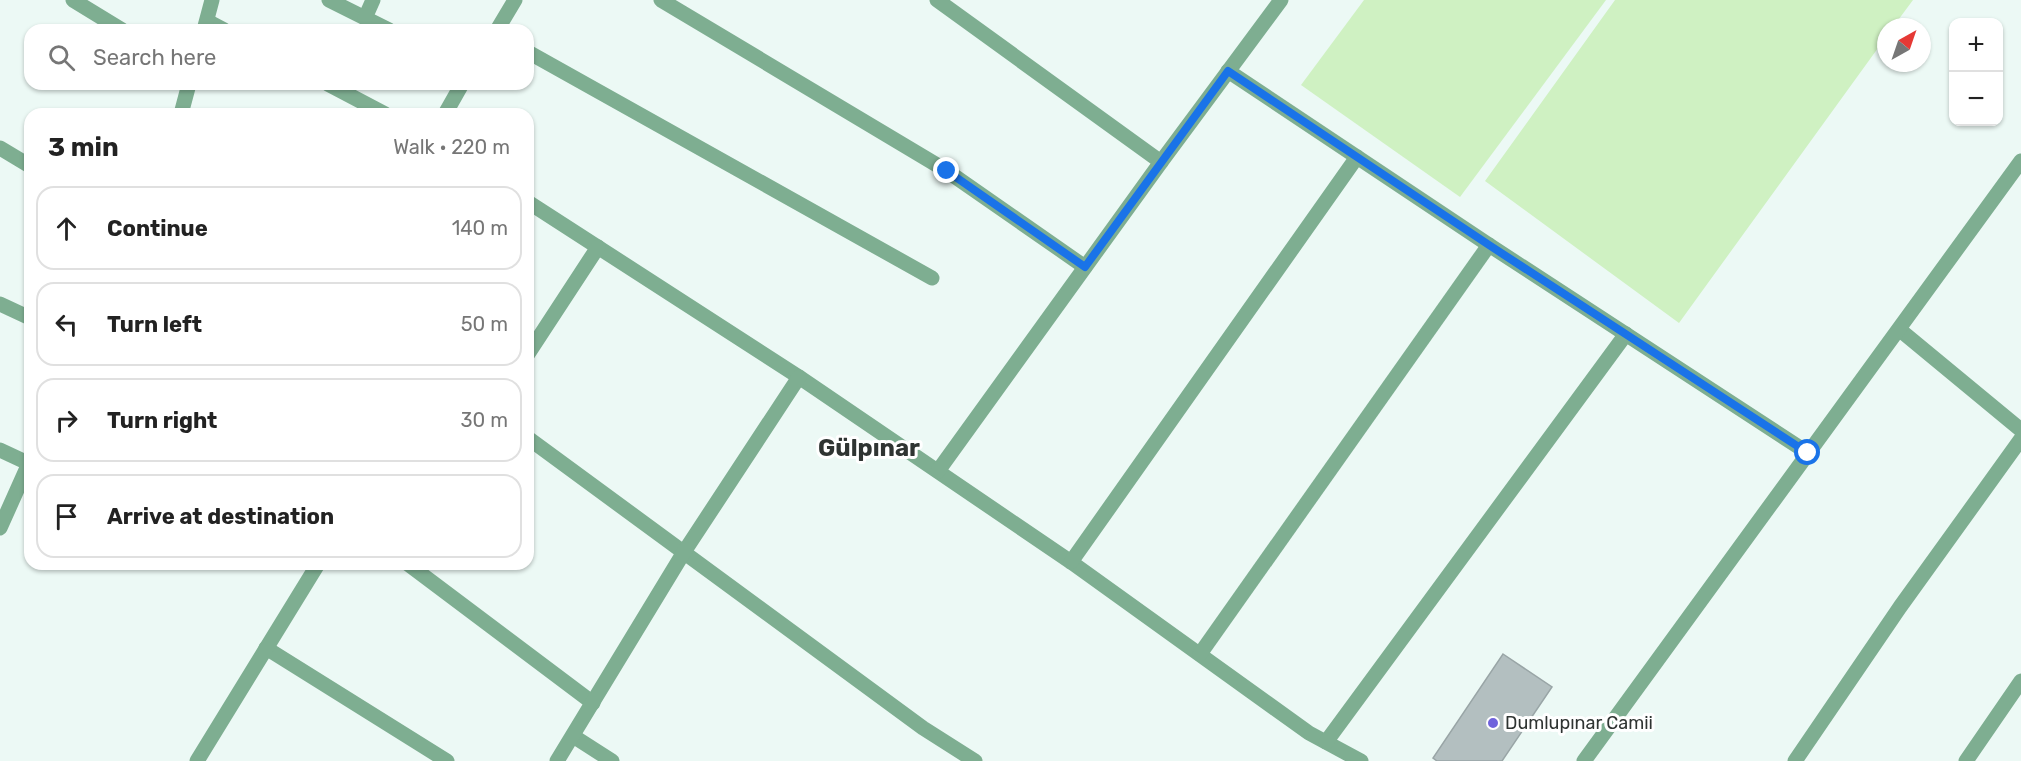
<!DOCTYPE html>
<meta charset="utf-8">
<style>
body{margin:0;font-family:Rubik,sans-serif;background:#f2f2f2;color:#222}
.controls{position:absolute;right:18px;top:18px;display:grid;overflow:hidden;border-radius:12px;box-shadow:0 2px 4px #0004}
.controls button{width:54px;height:54px;display:grid;place-items:center;padding:0;border:0;border-bottom:2px solid #e0e0e0;background:#fff;color:#222;font:30px sans-serif}
.compass{position:absolute;left:1877px;top:18px;width:54px;height:54px;border-radius:50%;background:#fff;box-shadow:0 2px 4px #0004;rotate:40deg}
.stop{position:absolute;width:18px;height:18px;margin:-14px;border:4px solid #1a73e8;border-radius:50%;background:#fff}
.stop.end{background:#1a73e8;border-color:#fff;box-shadow:0 2px 6px #0008}
.list{margin:0;padding:0;list-style:none}
h2{display:flex;justify-content:space-between;align-items:center;height:78px;margin:0;padding:0 24px;font-size:26px}
h2 small{font-size:20px;font-weight:400;color:#767676}
.list li{display:grid;grid-template-columns:39px 1fr auto;gap:18px;align-items:center;box-sizing:border-box;height:84px;margin:0 12px 12px;padding:0 12px;border:2px solid #e0e0e0;border-radius:18px}
.list b{display:block;font-size:22px;white-space:nowrap}
.list em{font-size:20px;font-style:normal;color:#767676}
.icon{flex:none;width:33px;height:33px;fill:none;stroke:currentColor;stroke-width:2;stroke-linecap:round;stroke-linejoin:round}
.map{position:relative;flex:none;width:2021px;height:761px;overflow:hidden}
.search{position:absolute;background:#fff;box-shadow:0 2px 4px #0004;left:24px;top:24px;width:510px;height:66px;display:flex;align-items:center;gap:15px;box-sizing:border-box;padding:0 21px;border-radius:18px;color:#767676;font-size:22px}
.panel{position:absolute;background:#fff;box-shadow:0 2px 4px #0004;left:24px;top:108px;width:510px;height:462px;border-radius:18px}
.map>svg:first-child{display:block}
.green{fill:#cff1c2}
.building{fill:#b3bfc0;stroke:#99a5a6;stroke-width:1.5}
.lines{fill:none;stroke-linecap:round;stroke-linejoin:round}
.street{stroke:#7eae91;stroke-width:15}
.route{stroke:#1a73e8;stroke-width:8}
.poi-dot{fill:#6f62dc;stroke:#fff;stroke-width:2}
.labels{text-anchor:middle;dominant-baseline:central;stroke-width:6;stroke-linejoin:round;paint-order:stroke}
.poi-label{font-size:18px;fill:#2f3432;stroke:#fff;text-anchor:start}
.district-label{font-size:24px;font-weight:bold;fill:#2f3432;stroke:#fff}
</style>
<div class="map">
<svg width="2021" height="761" viewBox="0 0 2021 761">
<rect width="100%" height="100%" fill="#ecf9f5"/>
<g class="green">
<polygon points="1364,0 1606,0 1460,197 1301,85"/>
<polygon points="1615,0 1913,0 1893,27 1886,27 1886,37 1679,323 1485,181"/>
</g>
<polygon class="building" points="1503,654 1552,687 1502,761 1437,761 1433,758"/>
<g class="lines">
<g class="street">
<polyline points="73,0 122,30"/>
<polyline points="329,0 389,30"/>
<polyline points="661,0 947,171 1085,267"/>
<polyline points="937,0 1161,162"/>
<polyline points="365,18 373,0"/>
<polyline points="207,21 224,30"/>
<polyline points="204,30 212,0"/>
<polyline points="497,30 515,0"/>
<polyline points="528,52 932,278"/>
<polyline points="1228,71 1489,245 1808,453"/>
<polyline points="328,84 385,114"/>
<polyline points="181,114 189,84"/>
<polyline points="445,114 462,84"/>
<polyline points="0,148 30,166"/>
<polyline points="528,202 799,377 1071,562 1309,733 1361,761"/>
<polyline points="0,304 30,318"/>
<polyline points="1900,330 2021,430"/>
<polyline points="528,354 598,247"/>
<polyline points="528,438 923,728 975,761"/>
<polyline points="0,450 30,464"/>
<polyline points="938,471 1161,162 1281,0"/>
<polyline points="0,528 30,461"/>
<polyline points="1071,562 1357,157"/>
<polyline points="408,564 593,703"/>
<polyline points="266,648 447,761"/>
<polyline points="1200,654 1489,245"/>
<polyline points="573,736 612,761"/>
<polyline points="1326,742 1626,334"/>
<polyline points="197,761 318,564"/>
<polyline points="557,761 684,552 799,377"/>
<polyline points="1584,761 2021,161"/>
<polyline points="1795,761 1900,607 2021,439"/>
<polyline points="1966,761 2021,681"/>
</g>
</g>
<g class="lines">
<polyline class="route" points="947,171 1085,267 1228,71 1489,245 1808,453"/>
</g>
<circle class="poi-dot" cx="1493" cy="723" r="6"/>
<g class="labels">
<g class="poi-label">
<text x="1505" y="723">Dumlupınar Camii</text>
</g>
<g class="district-label">
<text x="869" y="448">Gülpınar</text>
</g>
</g>
</svg>
<div class="controls">
<button>+</button>
<button>−</button>
</div>
<svg class="compass" viewBox="-18 -18 36 36"><path d="M0-13l5 13h-10z" fill="#e53935"/><path d="M0 13l5-13h-10z" fill="#767676"/></svg>
<div class="stop" style="left:1808px;top:453px"></div>
<div class="stop end" style="left:947px;top:171px"></div>
<div class="search"><svg class="icon" aria-label="search" viewBox="0 0 24 24"><circle cx="10" cy="10" r="6"/><path d="M15 15l6 6"/></svg>Search here</div>
<section class="panel">
<h2>3 min<small>Walk · 220 m</small></h2>
<ul class="list">
<li><svg class="icon" aria-label="ahead" viewBox="0 0 24 24"><path d="M12 20V5M6 11l6-6 6 6"/></svg><div><b>Continue</b></div><em>140 m</em></li>
<li><svg class="icon" aria-label="left" viewBox="0 0 24 24"><path d="M17 20v-9H6M10 6l-5 5 5 5"/></svg><div><b>Turn left</b></div><em>50 m</em></li>
<li><svg class="icon" aria-label="right" viewBox="0 0 24 24"><path d="M7 20v-9h11M14 6l5 5-5 5"/></svg><div><b>Turn right</b></div><em>30 m</em></li>
<li><svg class="icon" aria-label="arrive" viewBox="0 0 24 24"><path d="M6 21V4h12l-3 4 3 4H6"/></svg><div><b>Arrive at destination</b></div></li>
</ul>
</section>
</div>
